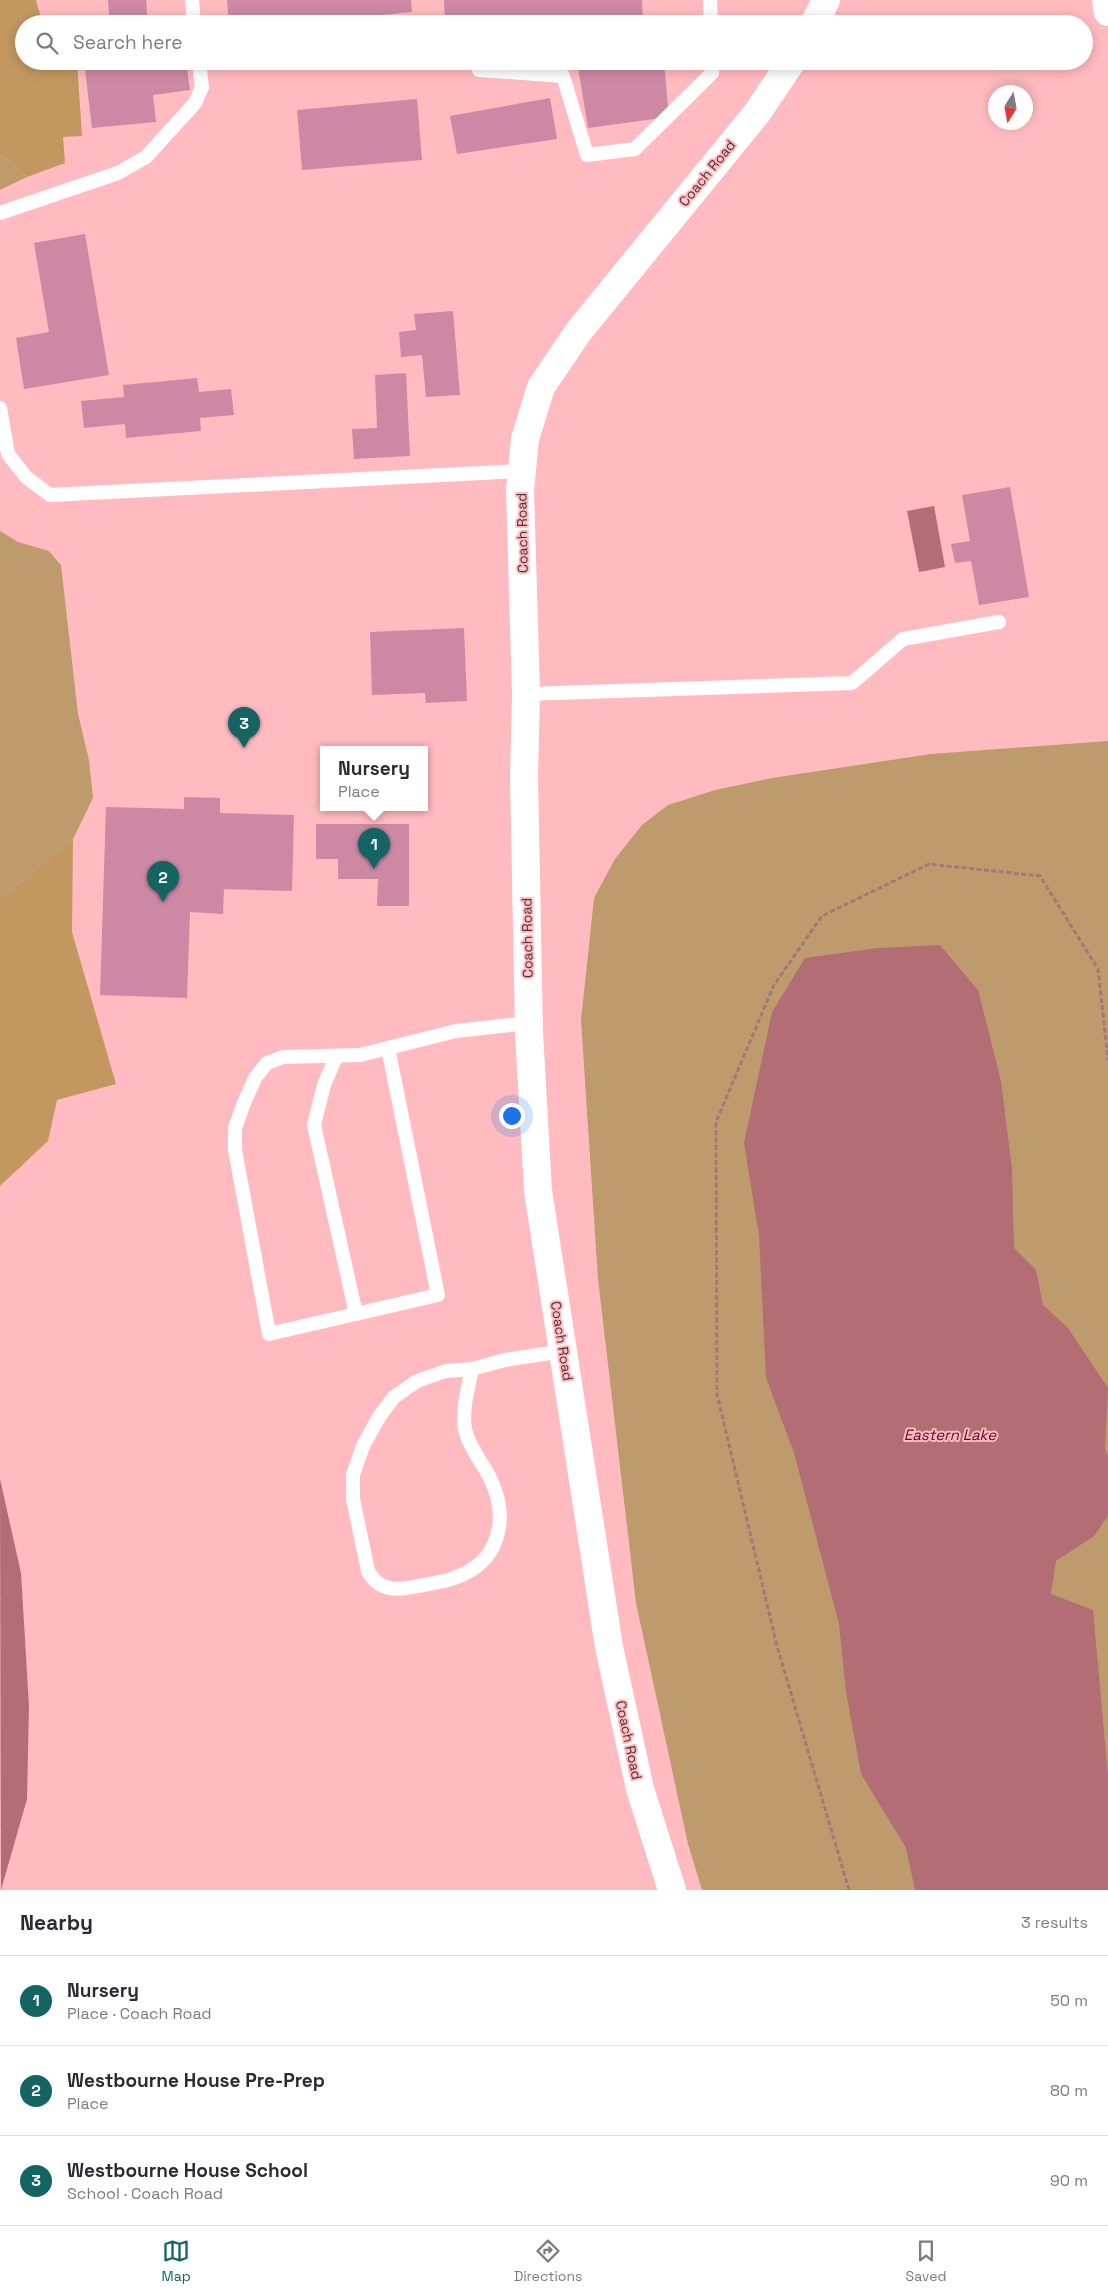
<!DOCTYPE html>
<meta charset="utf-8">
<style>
body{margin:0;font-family:"Space Grotesk",sans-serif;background:#f7f7f7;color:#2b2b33}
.compass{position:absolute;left:988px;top:85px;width:45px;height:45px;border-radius:50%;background:#fff;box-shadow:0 2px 12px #0003;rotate:191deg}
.you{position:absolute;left:511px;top:1115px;width:18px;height:18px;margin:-12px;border:4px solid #fff;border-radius:50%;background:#1a73e8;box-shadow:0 0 0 8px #1a73e833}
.badge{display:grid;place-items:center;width:32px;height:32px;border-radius:50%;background:#146463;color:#fff;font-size:16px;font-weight:700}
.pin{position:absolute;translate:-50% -41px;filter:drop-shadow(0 1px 2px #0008)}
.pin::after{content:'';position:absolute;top:26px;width:18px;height:15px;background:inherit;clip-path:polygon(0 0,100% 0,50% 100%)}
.popup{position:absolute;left:320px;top:746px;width:108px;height:65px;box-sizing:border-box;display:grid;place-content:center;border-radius:0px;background:#fff;filter:drop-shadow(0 1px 4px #0005);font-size:16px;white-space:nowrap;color:#7c7c81}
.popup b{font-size:19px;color:#2b2b33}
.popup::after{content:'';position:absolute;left:50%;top:100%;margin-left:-10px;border:10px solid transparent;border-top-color:#fff}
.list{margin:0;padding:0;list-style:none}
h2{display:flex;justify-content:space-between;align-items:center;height:65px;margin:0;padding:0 20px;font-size:21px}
h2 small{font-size:16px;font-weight:400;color:#7c7c81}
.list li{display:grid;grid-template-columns:32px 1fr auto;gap:15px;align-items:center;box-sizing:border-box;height:90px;padding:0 20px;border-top:1px solid #e1e1e2}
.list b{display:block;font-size:19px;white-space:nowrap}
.list p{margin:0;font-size:16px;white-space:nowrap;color:#7c7c81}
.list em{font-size:16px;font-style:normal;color:#7c7c81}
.icon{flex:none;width:28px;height:28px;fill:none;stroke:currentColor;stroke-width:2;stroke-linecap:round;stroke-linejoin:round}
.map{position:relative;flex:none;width:1108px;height:1890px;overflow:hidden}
.search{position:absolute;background:#fff;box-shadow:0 2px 12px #0003;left:15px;right:15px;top:15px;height:55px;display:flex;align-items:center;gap:12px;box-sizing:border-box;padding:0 18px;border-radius:28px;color:#7c7c81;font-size:19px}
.sheet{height:335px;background:#fff}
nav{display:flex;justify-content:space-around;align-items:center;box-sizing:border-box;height:70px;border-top:1px solid #e1e1e2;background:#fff;font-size:14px;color:#7c7c81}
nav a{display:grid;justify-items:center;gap:2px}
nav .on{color:#146463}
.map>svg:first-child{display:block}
.green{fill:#be9b6d}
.forest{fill:#c39860}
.water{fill:#b36d74}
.building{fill:#cd89a4}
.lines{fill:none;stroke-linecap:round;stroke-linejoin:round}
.path{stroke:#a6767a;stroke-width:3;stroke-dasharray:5 2.5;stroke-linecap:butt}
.service{stroke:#fff;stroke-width:14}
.minor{stroke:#fff;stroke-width:28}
.labels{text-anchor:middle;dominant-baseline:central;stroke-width:4;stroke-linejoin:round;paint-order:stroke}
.street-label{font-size:14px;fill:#4e3235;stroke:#ffbbc0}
.water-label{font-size:15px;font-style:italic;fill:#610720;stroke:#ffbbc0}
</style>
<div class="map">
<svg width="1108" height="1890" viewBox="0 0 1108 1890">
<rect width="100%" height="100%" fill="#ffbbc0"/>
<g class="green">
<polygon points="0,154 27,177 0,190"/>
<polygon points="0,531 18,542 49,551 61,565 78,714 89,760 93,798 73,839 0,899"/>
<polygon points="1108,741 1108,1890 702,1890 688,1844 636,1603 598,1279 581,1020 594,898 615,859 642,825 668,805 715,790 772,778 931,754"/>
</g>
<g class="forest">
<polygon points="0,0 37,0 36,1 43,24 24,24 24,61 77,61 82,136 63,137 65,163 27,177 0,154"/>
<polygon points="73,839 72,932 116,1084 57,1100 48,1141 0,1186 0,899"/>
</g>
<g class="water">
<polygon points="934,506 945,567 919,572 907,511"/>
<polygon points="940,945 978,990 1001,1081 1012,1169 1014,1248 1036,1270 1043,1305 1068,1328 1108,1388 1105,1449 1108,1457 1108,1516 1094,1536 1056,1561 1051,1594 1093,1610 1108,1776 1108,1890 915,1890 906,1848 861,1774 846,1692 839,1624 794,1453 766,1378 759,1236 744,1143 772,1012 805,958 878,948"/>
<polygon points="0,1479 21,1573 29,1706 27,1799 1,1890"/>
</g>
<g class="building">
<polygon points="108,0 146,0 148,24 110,24"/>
<polygon points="227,0 411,0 412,12 287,24 229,24"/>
<polygon points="444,0 642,0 643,24 445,24"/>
<polygon points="84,61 186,61 190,90 153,95 156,122 92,128"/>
<polygon points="577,61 664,61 669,117 588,128"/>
<polygon points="550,98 557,139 457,154 450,116"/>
<polygon points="417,99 422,160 302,170 297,110"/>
<polygon points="85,234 109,375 24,389 16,338 49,332 34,243"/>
<polygon points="453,311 460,395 426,397 422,355 401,357 399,332 416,330 414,314"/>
<polygon points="406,373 410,456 354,459 352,429 377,428 375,375"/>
<polygon points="197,378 199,392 231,389 234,415 200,418 201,431 126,438 125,424 84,428 81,401 124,397 123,385"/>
<polygon points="1010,487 1029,597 979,605 971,561 955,563 951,544 970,541 962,495"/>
<polygon points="464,628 467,701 426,703 425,693 372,695 370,632"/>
<polygon points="184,797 220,798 220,813 294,815 292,891 224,889 223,914 190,912 187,998 100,995 106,807 184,809"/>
<polygon points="316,824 409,824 409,906 377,906 378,879 338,879 338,859 316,859"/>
</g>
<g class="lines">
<polyline class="path" points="849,1890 777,1646 717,1394 716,1122 774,985 822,916 929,864 1040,876 1098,969 1108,1060"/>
<g class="service">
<polyline points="192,0 194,24"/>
<polyline points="710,0 711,24"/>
<polyline points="479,70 563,76 587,155 635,149 712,73 712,61"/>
<polyline points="0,213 118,173 146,157 195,103 202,87 199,61"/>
<polyline points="0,408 8,454 26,477 50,495 522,471"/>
<polyline points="526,694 852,683 903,639 999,622"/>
<polyline points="388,1048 438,1295 269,1334 235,1150 235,1128 244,1103 255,1078 267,1063 283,1057 360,1055 456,1031 529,1023"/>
<polyline points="336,1057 324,1085 314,1125 356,1314"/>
<path d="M472 1369C468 1389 462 1408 465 1429 468 1445 481 1461 489 1476 510 1517 501 1562 454 1578 441 1583 426 1584 413 1587 394 1591 377 1589 368 1571L353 1499V1475L363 1446 379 1417 394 1397 417 1381 446 1371 472 1369 505 1360 563 1351"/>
</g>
<g class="minor">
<polyline points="1106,0 1108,12"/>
<polyline points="814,24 826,0"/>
<polyline points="672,1890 640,1789 609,1647 538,1191 529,1032 524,776 526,694 520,490 525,439 541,387 579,331 757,113 792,61"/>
</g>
</g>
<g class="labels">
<g class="street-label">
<text transform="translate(707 173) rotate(-51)">Coach Road</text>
<text transform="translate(522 533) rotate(-91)">Coach Road</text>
<text transform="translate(527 938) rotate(-91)">Coach Road</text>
<text transform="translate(562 1341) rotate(81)">Coach Road</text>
<text transform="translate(629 1740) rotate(78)">Coach Road</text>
</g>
<g class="water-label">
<text x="950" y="1434">Eastern Lake</text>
</g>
</g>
</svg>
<svg class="compass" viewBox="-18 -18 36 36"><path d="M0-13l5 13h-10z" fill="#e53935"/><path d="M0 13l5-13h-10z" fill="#7c7c81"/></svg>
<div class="you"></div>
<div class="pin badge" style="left:374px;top:869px">1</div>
<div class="popup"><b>Nursery</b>Place</div>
<div class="pin badge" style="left:163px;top:902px">2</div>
<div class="pin badge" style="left:244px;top:748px">3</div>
<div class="search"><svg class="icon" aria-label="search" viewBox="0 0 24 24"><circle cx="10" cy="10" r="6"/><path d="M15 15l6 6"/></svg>Search here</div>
</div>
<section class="sheet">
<h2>Nearby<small>3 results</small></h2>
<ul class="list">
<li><span class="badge">1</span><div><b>Nursery</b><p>Place · Coach Road</p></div><em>50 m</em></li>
<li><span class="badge">2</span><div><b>Westbourne House Pre-Prep</b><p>Place</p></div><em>80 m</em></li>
<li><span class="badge">3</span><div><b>Westbourne House School</b><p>School · Coach Road</p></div><em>90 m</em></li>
</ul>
</section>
<nav>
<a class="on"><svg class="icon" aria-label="map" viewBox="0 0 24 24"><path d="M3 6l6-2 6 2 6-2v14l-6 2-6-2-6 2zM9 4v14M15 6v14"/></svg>Map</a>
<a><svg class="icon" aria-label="directions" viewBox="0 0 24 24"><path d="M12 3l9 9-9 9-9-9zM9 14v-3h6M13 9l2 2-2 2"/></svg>Directions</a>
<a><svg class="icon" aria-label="saved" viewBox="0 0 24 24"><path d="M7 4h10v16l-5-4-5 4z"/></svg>Saved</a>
</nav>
